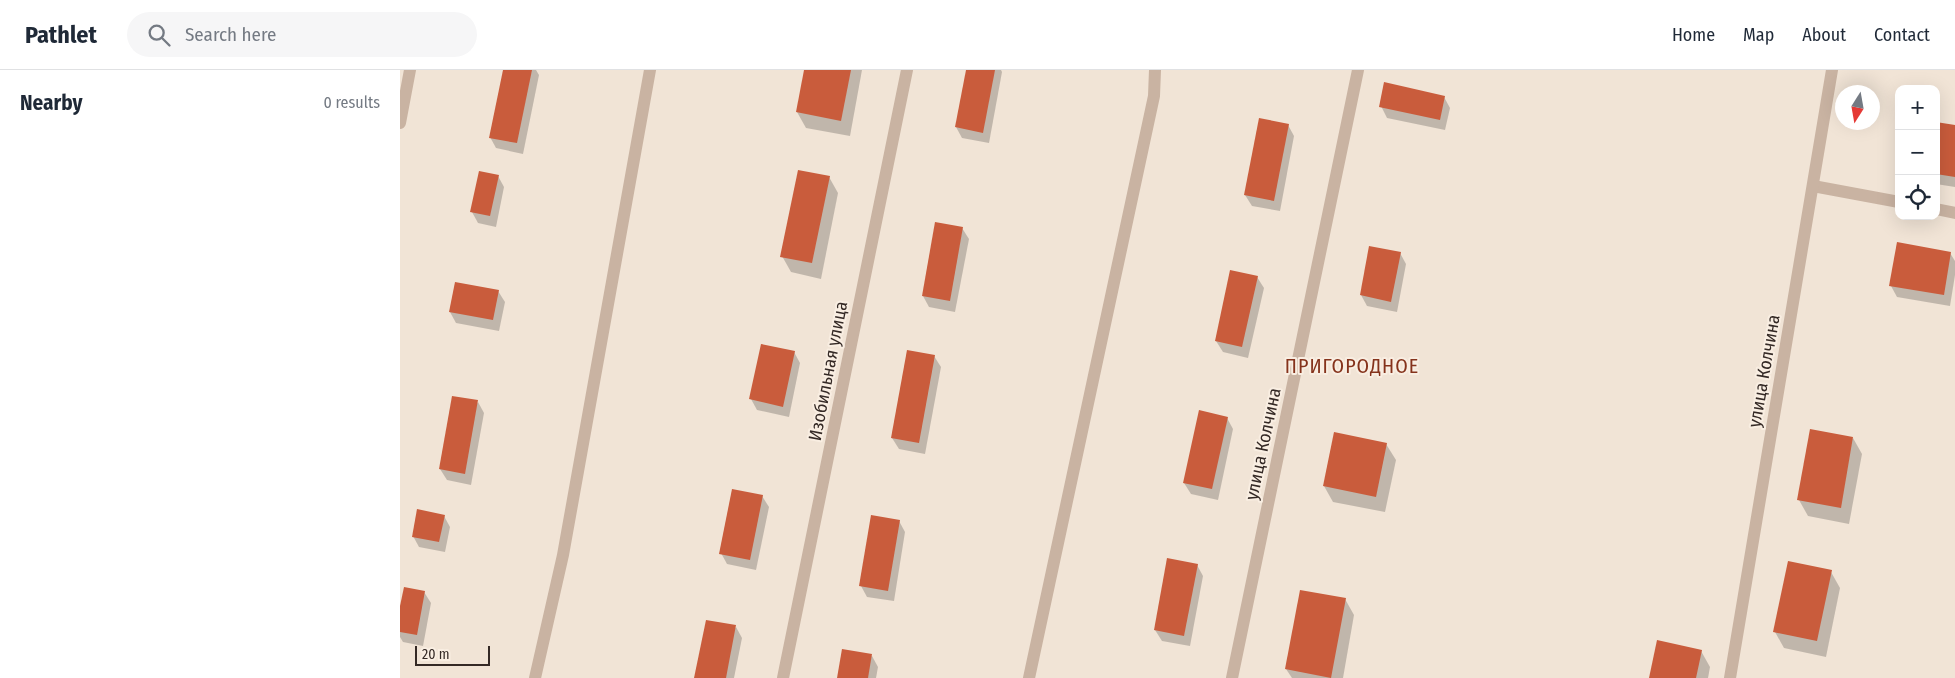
<!DOCTYPE html>
<meta charset="utf-8">
<style>
body{margin:0;font-family:"Fira Sans Condensed",sans-serif;background:#f6f6f7;color:#1f2937}
.controls{position:absolute;right:15px;top:15px;display:grid;overflow:hidden;border-radius:10px;box-shadow:0 5px 20px #0002}
.controls button{width:45px;height:45px;display:grid;place-items:center;padding:0;border:0;border-bottom:1px solid #e0e1e3;background:#fff;color:#1f2937;font:25px sans-serif}
.compass{position:absolute;left:1435px;top:15px;width:45px;height:45px;border-radius:50%;background:#fff;box-shadow:0 5px 20px #0002;rotate:191deg}
.scale{position:absolute;left:15px;bottom:12px;width:75px;box-sizing:border-box;padding-left:5px;border:2px solid #342925;border-top:0;font-size:14px;line-height:18px;white-space:nowrap;color:#342925;-webkit-text-stroke:4px #f9eee2;paint-order:stroke}
.list{margin:0;padding:0;list-style:none}
h2{display:flex;justify-content:space-between;align-items:center;height:65px;margin:0;padding:0 20px;font-size:21px}
h2 small{font-size:16px;font-weight:400;color:#747a83}
.icon{flex:none;width:28px;height:28px;fill:none;stroke:currentColor;stroke-width:2;stroke-linecap:round;stroke-linejoin:round}
.map{position:relative;flex:none;width:1555px;height:608px;overflow:hidden}
header{display:flex;align-items:center;gap:30px;box-sizing:border-box;height:70px;padding:0 25px;background:#fff;border-bottom:1px solid #e0e1e3}
header strong{font-size:24px}
nav{display:flex;gap:28px;margin-inline-start:auto;font-size:18px}
.search{width:350px;height:45px;background:#f6f6f7;display:flex;align-items:center;gap:12px;box-sizing:border-box;padding:0 18px;border-radius:28px;color:#747a83;font-size:19px}
main{display:flex}
aside{flex:1;background:#fff}
.map>svg:first-child{display:block}
.shadow{fill:#0003}
.building{fill:#c95c3c}
.lines{fill:none;stroke-linecap:round;stroke-linejoin:round}
.minor{stroke:#c9b3a2;stroke-width:12}
.labels{text-anchor:middle;dominant-baseline:central;stroke-width:4;stroke-linejoin:round;paint-order:stroke}
.street-label{font-size:18px;fill:#342925;stroke:#f9eee2}
.quarter-label{font-size:20px;letter-spacing:1px;fill:#85331c;stroke:#f9eee2}
</style>
<header>
<strong>Pathlet</strong>
<div class="search"><svg class="icon" aria-label="search" viewBox="0 0 24 24"><circle cx="10" cy="10" r="6"/><path d="M15 15l6 6"/></svg>Search here</div>
<nav><a>Home</a><a>Map</a><a>About</a><a>Contact</a></nav>
</header>
<main>
<aside>
<h2>Nearby<small>0 results</small></h2>
<ul class="list">
</ul>
</aside>
<div class="map">
<svg width="1555" height="608" viewBox="0 0 1555 608">
<rect width="100%" height="100%" fill="#f1e4d6"/>
<g class="shadow">
<polygon points="104,0 136,0 139,5 123,84 96,78 90,67"/>
<polygon points="405,0 462,0 450,66 406,58 397,42"/>
<polygon points="567,0 601,0 602,2 589,73 562,68 556,57"/>
<polygon points="1044,27 1050,38 1045,60 987,48 981,36"/>
<polygon points="1536,53 1555,56 1555,117 1536,114"/>
<polygon points="888,55 894,66 880,141 852,136 845,125"/>
<polygon points="98,106 104,117 96,157 78,153 72,142"/>
<polygon points="429,107 438,123 421,209 391,202 382,186"/>
<polygon points="562,158 569,169 555,242 529,237 523,226"/>
<polygon points="1000,183 1006,194 997,242 967,236 961,225"/>
<polygon points="1550,183 1555,191 1555,205 1550,236 1497,227 1491,216"/>
<polygon points="857,207 864,218 848,288 823,282 816,271"/>
<polygon points="98,221 105,232 99,261 56,253 50,242"/>
<polygon points="394,282 400,293 389,347 357,340 351,329"/>
<polygon points="534,286 541,297 525,384 499,379 492,368"/>
<polygon points="78,332 84,343 71,415 47,410 40,399"/>
<polygon points="827,348 833,359 818,430 791,424 784,413"/>
<polygon points="1453,368 1462,384 1449,454 1408,446 1399,430"/>
<polygon points="986,374 996,390 985,442 933,432 924,416"/>
<polygon points="362,426 369,437 356,500 327,494 321,483"/>
<polygon points="44,446 50,457 45,482 19,477 13,466"/>
<polygon points="499,451 505,462 494,531 467,527 461,516"/>
<polygon points="797,495 803,506 790,576 762,571 755,560"/>
<polygon points="1431,502 1440,518 1426,587 1384,578 1375,562"/>
<polygon points="24,522 31,533 23,576 3,572 0,567 0,543"/>
<polygon points="945,529 954,545 943,608 892,608 886,599"/>
<polygon points="336,557 342,568 334,608 296,608"/>
<polygon points="1301,581 1310,597 1308,608 1250,608"/>
<polygon points="472,586 478,597 476,608 438,608"/>
</g>
<g class="building">
<polygon points="103,0 132,0 117,73 89,68"/>
<polygon points="404,0 451,0 441,51 396,42"/>
<polygon points="566,0 595,0 583,63 555,57"/>
<polygon points="984,12 1045,26 1040,50 979,37"/>
<polygon points="859,48 889,54 874,131 844,125"/>
<polygon points="1536,52 1555,55 1555,107 1536,104"/>
<polygon points="398,100 430,106 412,193 380,187"/>
<polygon points="79,101 99,105 90,146 70,142"/>
<polygon points="535,152 563,157 550,231 522,226"/>
<polygon points="1497,172 1551,182 1544,225 1489,216"/>
<polygon points="969,176 1001,182 991,232 960,225"/>
<polygon points="830,200 858,206 842,277 815,271"/>
<polygon points="55,212 99,220 93,250 49,242"/>
<polygon points="361,274 395,281 383,337 349,329"/>
<polygon points="507,280 535,285 519,373 491,368"/>
<polygon points="52,326 78,330 65,404 39,399"/>
<polygon points="799,340 828,347 812,419 783,413"/>
<polygon points="1410,359 1453,367 1441,438 1397,430"/>
<polygon points="934,362 987,373 976,427 923,416"/>
<polygon points="332,419 363,425 350,490 319,484"/>
<polygon points="17,439 45,445 39,472 12,467"/>
<polygon points="471,445 500,450 488,521 459,516"/>
<polygon points="767,488 798,494 784,566 754,560"/>
<polygon points="1388,491 1432,500 1417,571 1373,562"/>
<polygon points="4,517 25,521 17,565 0,562 0,536"/>
<polygon points="900,520 946,528 931,608 885,599"/>
<polygon points="306,550 336,555 326,608 294,608"/>
<polygon points="1257,570 1302,580 1296,608 1249,608"/>
<polygon points="442,579 472,584 468,608 437,608"/>
</g>
<g class="lines">
<g class="minor">
<polyline points="0,53 10,0"/>
<polyline points="1413,116 1499,132"/>
<polyline points="1536,139 1555,143"/>
<polyline points="135,608 163,485 250,0"/>
<polyline points="383,608 507,0"/>
<polyline points="629,608 754,26 755,0"/>
<polyline points="832,608 958,0"/>
<polyline points="1330,608 1432,0"/>
</g>
</g>
<g class="labels">
<g class="street-label">
<text transform="translate(428 301) rotate(-79)">Изобильная улица</text>
<text transform="translate(1364 301) rotate(-80)">улица Колчина</text>
<text transform="translate(863 374) rotate(-78)">улица Колчина</text>
</g>
<g class="quarter-label">
<text x="952" y="296">ПРИГОРОДНОЕ</text>
</g>
</g>
</svg>
<div class="controls">
<button>+</button>
<button>−</button>
<button><svg class="icon" aria-label="locate" viewBox="0 0 24 24"><circle cx="12" cy="12" r="6"/><path d="M12 2v4M12 18v4M2 12h4M18 12h4"/></svg></button>
</div>
<svg class="compass" viewBox="-18 -18 36 36"><path d="M0-13l5 13h-10z" fill="#e53935"/><path d="M0 13l5-13h-10z" fill="#747a83"/></svg>
<div class="scale">20 m</div>
</div>
</main>
